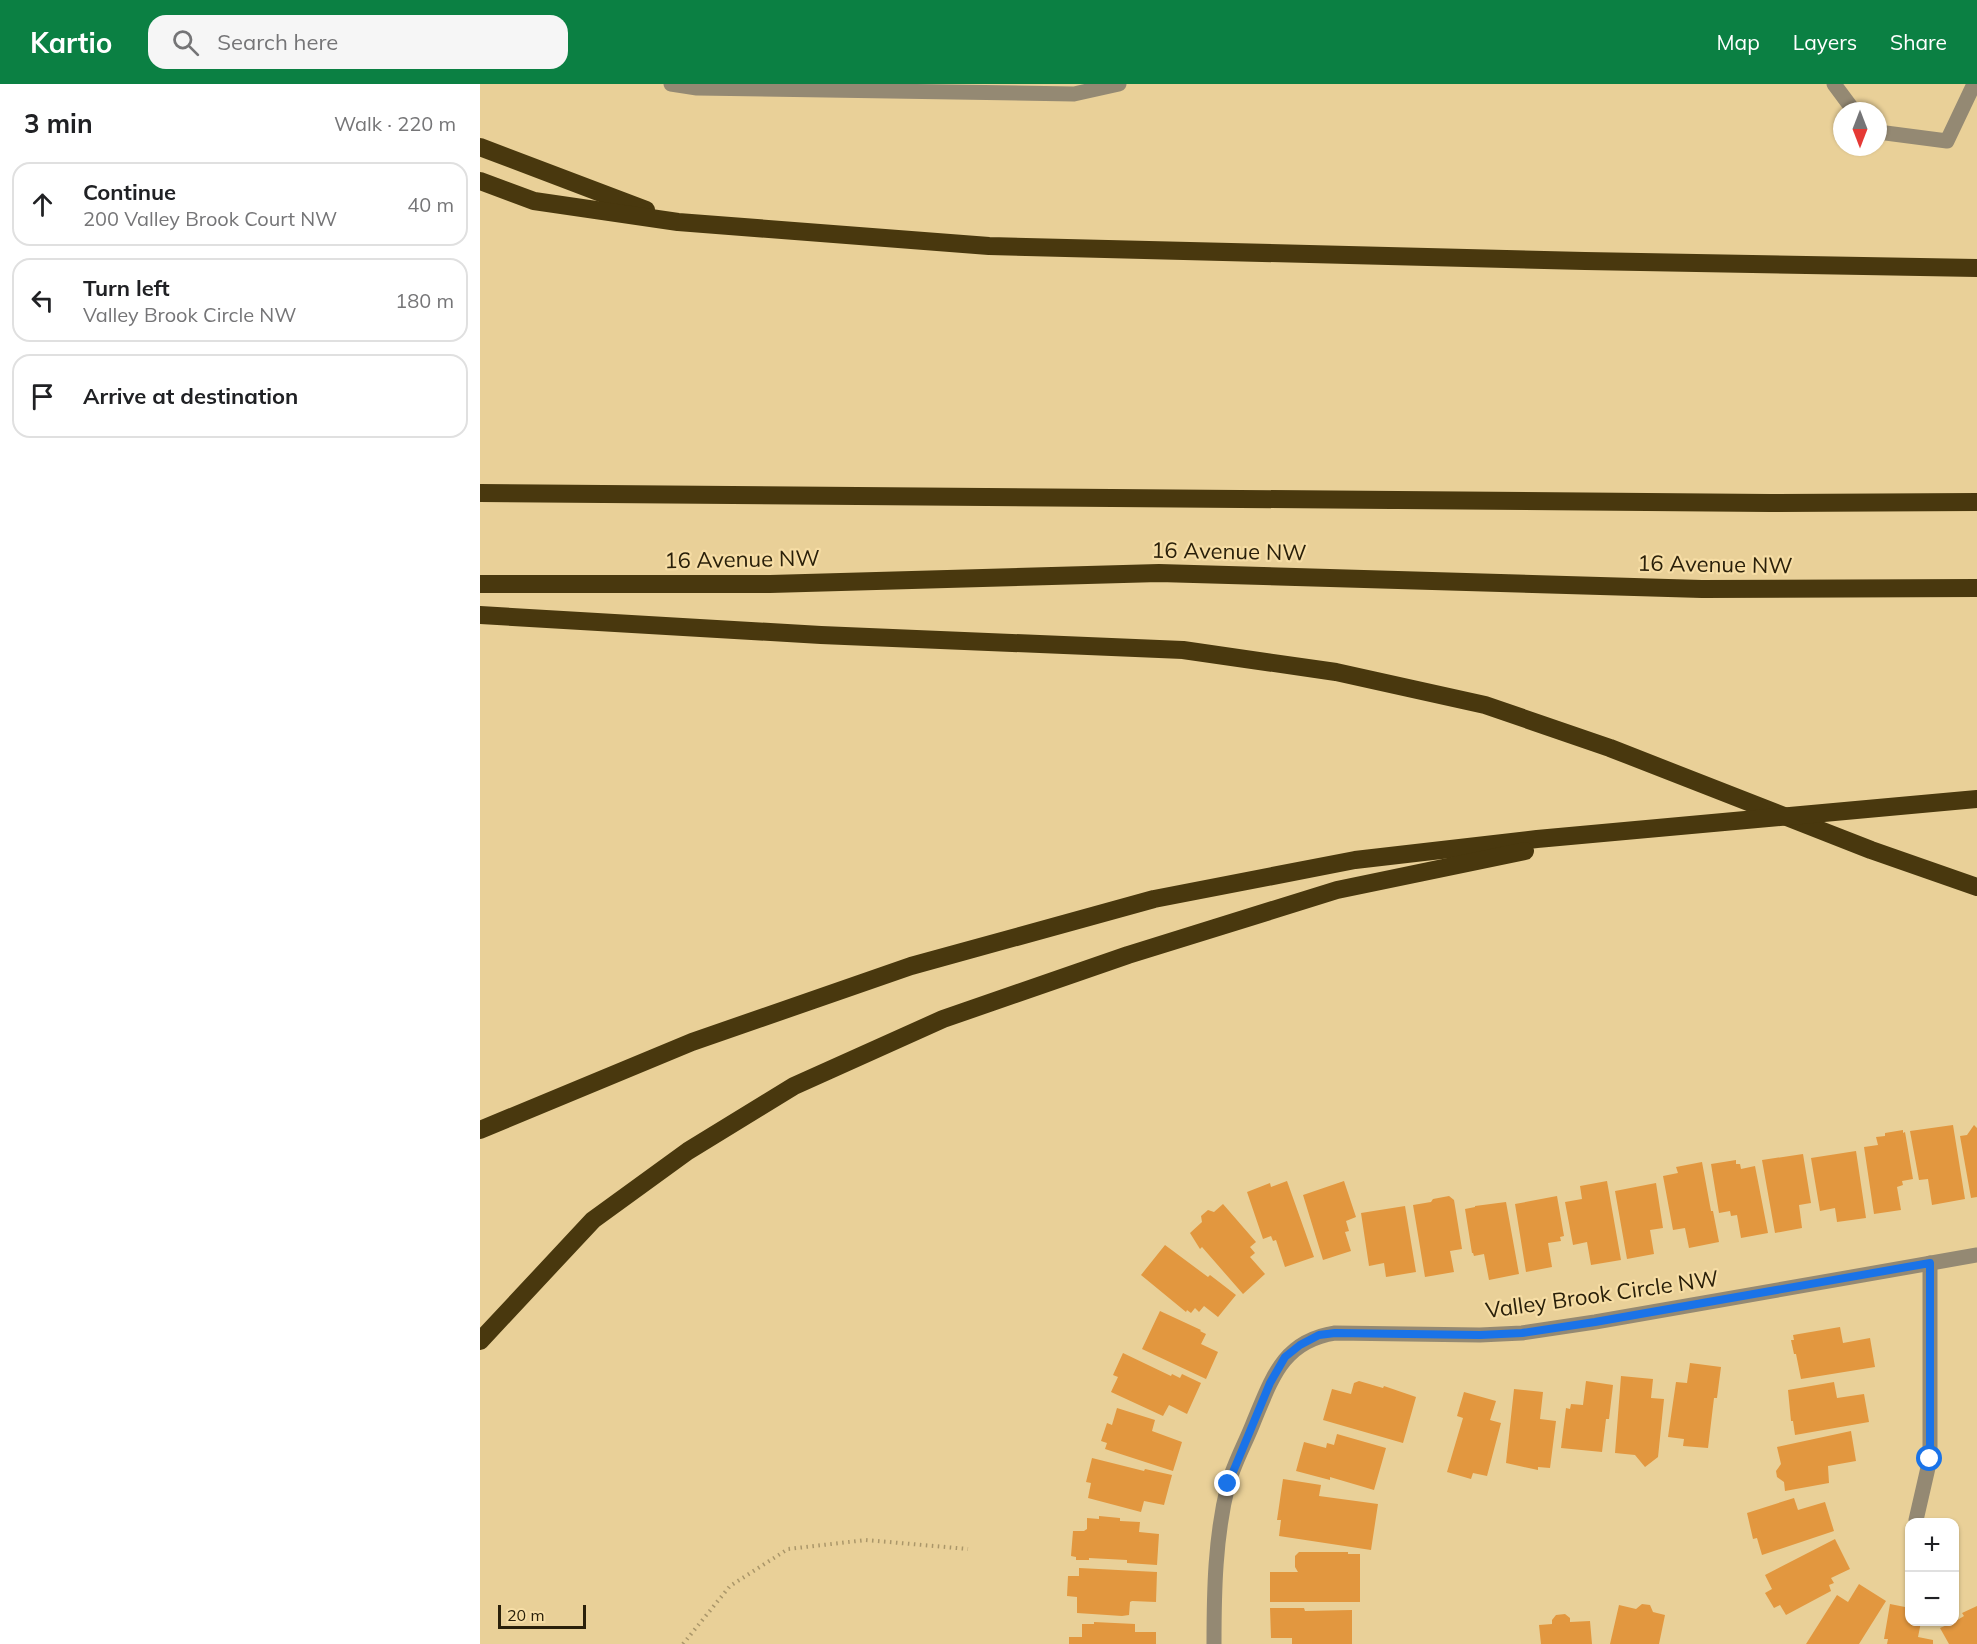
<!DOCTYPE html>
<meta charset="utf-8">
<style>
body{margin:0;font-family:Mulish,sans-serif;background:#f6f6f6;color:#202124}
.controls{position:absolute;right:18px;bottom:18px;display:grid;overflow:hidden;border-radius:12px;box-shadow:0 2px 4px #0004}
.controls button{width:54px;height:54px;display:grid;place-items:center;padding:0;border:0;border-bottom:2px solid #e0e0e0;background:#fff;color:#202124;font:30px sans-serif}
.compass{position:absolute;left:1353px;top:18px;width:54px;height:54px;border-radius:50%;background:#fff;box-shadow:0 2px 4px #0004;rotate:180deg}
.scale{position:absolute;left:18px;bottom:15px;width:88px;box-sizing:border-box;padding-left:6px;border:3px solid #2a200a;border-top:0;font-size:16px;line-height:21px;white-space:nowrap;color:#2a200a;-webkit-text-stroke:4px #f6dda5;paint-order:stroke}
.stop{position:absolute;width:18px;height:18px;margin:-14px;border:4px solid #1a73e8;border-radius:50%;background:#fff}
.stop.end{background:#1a73e8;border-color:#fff;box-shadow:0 2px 6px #0008}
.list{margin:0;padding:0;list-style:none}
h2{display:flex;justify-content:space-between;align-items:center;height:78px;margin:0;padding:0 24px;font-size:26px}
h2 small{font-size:20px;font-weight:400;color:#757577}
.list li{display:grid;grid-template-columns:39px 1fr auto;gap:18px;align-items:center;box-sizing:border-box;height:84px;margin:0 12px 12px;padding:0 12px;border:2px solid #e0e0e0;border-radius:18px}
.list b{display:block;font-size:22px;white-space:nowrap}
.list p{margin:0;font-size:20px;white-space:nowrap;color:#757577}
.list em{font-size:20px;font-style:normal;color:#757577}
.icon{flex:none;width:33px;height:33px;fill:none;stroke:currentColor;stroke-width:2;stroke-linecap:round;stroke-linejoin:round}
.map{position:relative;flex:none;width:1497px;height:1560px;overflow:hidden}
header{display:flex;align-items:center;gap:36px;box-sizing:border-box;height:84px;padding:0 30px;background:#0b8043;color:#fff}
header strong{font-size:28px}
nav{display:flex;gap:33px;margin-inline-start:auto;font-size:21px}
.search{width:420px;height:54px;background:#f6f6f6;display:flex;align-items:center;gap:15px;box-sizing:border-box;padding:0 21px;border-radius:18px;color:#757577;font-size:22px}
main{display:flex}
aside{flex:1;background:#fff}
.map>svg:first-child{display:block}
.building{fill:#e2973f}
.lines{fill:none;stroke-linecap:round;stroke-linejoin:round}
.path{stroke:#aa9669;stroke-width:4;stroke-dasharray:1.5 4.5;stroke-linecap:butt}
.minor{stroke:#948973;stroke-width:15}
.highway{stroke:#49380e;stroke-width:18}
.route{stroke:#1a73e8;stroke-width:8}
.labels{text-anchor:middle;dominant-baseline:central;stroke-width:4.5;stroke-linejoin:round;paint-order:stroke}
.street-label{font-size:22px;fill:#2a200a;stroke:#f6dda5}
</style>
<header>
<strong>Kartio</strong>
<div class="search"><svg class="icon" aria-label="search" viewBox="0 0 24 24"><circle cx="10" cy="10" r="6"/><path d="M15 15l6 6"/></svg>Search here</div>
<nav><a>Map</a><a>Layers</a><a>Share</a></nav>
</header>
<main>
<aside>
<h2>3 min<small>Walk · 220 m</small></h2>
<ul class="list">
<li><svg class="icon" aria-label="ahead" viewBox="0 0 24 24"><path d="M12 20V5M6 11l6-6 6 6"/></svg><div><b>Continue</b><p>200 Valley Brook Court NW</p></div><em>40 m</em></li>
<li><svg class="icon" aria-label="left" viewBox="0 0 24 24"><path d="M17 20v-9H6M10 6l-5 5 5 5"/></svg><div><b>Turn left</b><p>Valley Brook Circle NW</p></div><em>180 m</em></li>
<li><svg class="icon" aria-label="arrive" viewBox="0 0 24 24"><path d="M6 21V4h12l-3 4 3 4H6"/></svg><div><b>Arrive at destination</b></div></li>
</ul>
</aside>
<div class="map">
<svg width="1497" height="1560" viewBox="0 0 1497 1560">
<rect width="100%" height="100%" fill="#e9d098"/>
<g class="building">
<polygon points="1473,1041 1485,1115 1452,1121 1448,1095 1439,1096 1430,1047"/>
<polygon points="1494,1041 1497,1044 1497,1113 1491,1114 1480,1052 1487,1051"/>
<polygon points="1423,1046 1423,1049 1425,1048 1433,1095 1422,1097 1423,1101 1417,1103 1421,1126 1394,1130 1384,1063 1398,1061 1396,1053 1405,1052 1405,1049"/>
<polygon points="1376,1067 1386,1134 1357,1138 1355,1124 1340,1127 1331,1074"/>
<polygon points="1323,1070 1331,1119 1319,1121 1322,1144 1295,1149 1282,1076"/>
<polygon points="1256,1076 1256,1080 1260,1080 1261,1085 1275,1082 1288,1149 1261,1154 1257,1131 1251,1132 1250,1127 1239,1129 1231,1080"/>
<polygon points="1222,1078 1231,1127 1233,1127 1239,1158 1209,1164 1205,1144 1193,1146 1183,1092 1198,1089 1196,1083"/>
<polygon points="807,1097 834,1173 805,1183 796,1156 793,1157 791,1152 783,1155 767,1108 790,1099 791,1103"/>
<polygon points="864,1097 876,1133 866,1137 869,1147 865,1148 871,1167 843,1176 823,1111"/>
<polygon points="1127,1097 1141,1176 1111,1181 1107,1158 1093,1161 1085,1118 1102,1115 1100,1102"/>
<polygon points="1176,1099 1183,1144 1170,1146 1174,1170 1147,1175 1135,1107"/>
<polygon points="969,1112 974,1116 982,1165 970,1167 974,1188 945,1193 933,1121 951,1118 953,1115"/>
<polygon points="1077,1112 1084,1152 1080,1153 1081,1157 1068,1159 1072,1183 1046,1188 1035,1120"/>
<polygon points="1026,1118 1039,1190 1009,1196 1004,1170 994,1172 993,1169 992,1169 985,1125 995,1123 995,1122"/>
<polygon points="743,1120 776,1158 770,1163 775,1169 770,1173 785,1190 763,1210 722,1163 720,1165 710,1149 722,1138 721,1132 728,1126 734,1128"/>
<polygon points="925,1122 936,1188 906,1193 904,1179 889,1182 881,1129"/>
<polygon points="685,1161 728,1193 730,1191 756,1211 738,1233 724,1222 719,1228 715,1224 711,1229 707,1226 706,1228 661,1191"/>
<polygon points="680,1227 721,1246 720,1247 726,1250 721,1260 738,1268 726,1295 662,1265"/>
<polygon points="1360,1243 1363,1259 1390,1254 1395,1283 1321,1295 1316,1270 1314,1270 1311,1256 1314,1256 1313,1251"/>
<polygon points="643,1269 691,1292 692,1290 700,1294 702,1290 721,1299 707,1330 689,1321 683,1332 631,1308 638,1293 633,1291"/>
<polygon points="1210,1279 1241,1283 1237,1314 1234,1314 1228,1364 1203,1362 1204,1355 1188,1353 1196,1298 1207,1299"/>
<polygon points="1141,1292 1173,1295 1171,1314 1184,1315 1178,1373 1165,1383 1155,1371 1135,1369"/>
<polygon points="879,1297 903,1304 904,1302 936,1313 923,1359 843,1336 852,1305 871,1310 874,1299"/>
<polygon points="1106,1297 1133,1301 1129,1335 1126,1335 1122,1368 1081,1364 1086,1324 1090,1325 1091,1320 1103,1321"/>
<polygon points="1354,1298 1357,1314 1384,1310 1389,1338 1315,1351 1313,1337 1311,1337 1308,1306"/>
<polygon points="1034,1305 1063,1308 1060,1335 1076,1337 1070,1384 1058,1383 1058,1386 1026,1379"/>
<polygon points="984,1308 1016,1317 1010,1336 1021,1339 1007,1392 993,1389 991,1395 967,1388 983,1334 977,1332"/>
<polygon points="637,1324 675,1336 672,1347 702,1358 693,1387 625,1365 627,1359 621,1357 627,1339 632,1341"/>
<polygon points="1371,1347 1376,1377 1348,1382 1349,1399 1305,1407 1304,1398 1297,1393 1296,1387 1301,1380 1297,1363"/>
<polygon points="857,1350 906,1364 894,1406 850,1393 850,1396 816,1387 824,1358 846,1364 847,1359 854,1361"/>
<polygon points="612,1374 664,1387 665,1385 692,1391 684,1421 664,1417 661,1428 608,1414 611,1399 606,1398"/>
<polygon points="803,1395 841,1401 839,1412 898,1420 891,1466 799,1452 801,1436 797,1436"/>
<polygon points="1314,1414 1318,1426 1345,1418 1354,1447 1282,1471 1277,1454 1273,1455 1267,1429"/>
<polygon points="619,1432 640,1434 640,1437 660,1438 659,1448 679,1450 677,1481 647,1479 647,1476 609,1474 609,1476 596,1476 596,1473 591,1472 593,1447 604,1447 607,1445 607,1434 619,1435"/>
<polygon points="1355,1455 1370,1485 1351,1494 1354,1499 1349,1501 1351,1507 1306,1531 1300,1521 1294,1524 1285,1509 1292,1505 1285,1491"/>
<polygon points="819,1468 868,1468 868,1470 880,1470 880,1518 790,1518 790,1488 818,1488 815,1483 815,1472"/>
<polygon points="599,1484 677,1488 676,1518 652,1517 650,1518 649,1531 642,1532 597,1529 597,1513 587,1512 588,1492 599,1492"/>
<polygon points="1379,1500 1406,1517 1379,1560 1326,1560 1357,1511 1368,1518"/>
<polygon points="1162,1520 1170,1521 1173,1528 1185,1531 1179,1560 1130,1560 1139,1521 1156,1525"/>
<polygon points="1410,1520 1430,1524 1430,1538 1441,1538 1438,1553 1453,1556 1453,1560 1407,1560 1408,1555 1404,1555"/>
<polygon points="1497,1522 1497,1560 1469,1560 1460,1544 1474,1538 1484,1532 1482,1529"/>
<polygon points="790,1524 824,1524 825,1527 872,1526 872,1560 812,1560 812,1554 791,1554"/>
<polygon points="1085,1530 1090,1534 1090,1538 1110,1537 1112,1560 1061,1560 1059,1541 1072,1540 1072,1536 1076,1531"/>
<polygon points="614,1538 655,1540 655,1548 676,1548 676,1560 589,1560 589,1553 602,1553 602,1540 614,1540"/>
</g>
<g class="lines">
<polyline class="path" points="203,1560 250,1502 308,1465 386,1456 488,1465"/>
<g class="minor">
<polyline points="191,0 217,4 594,10 639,0"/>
<polyline points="1354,0 1374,27"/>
<polyline points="1398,48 1467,57 1494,0"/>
<polyline points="1436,1436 1450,1375 1450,1179"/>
<path d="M734 1560C734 1507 735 1453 748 1401 754 1379 766 1358 774 1337 792 1294 803 1257 855 1249L1000 1251 1042 1249 1115 1238 1497 1171"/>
</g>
<g class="highway">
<polyline points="0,63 166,126"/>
<polyline points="0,97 54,117 198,138 509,162 1105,177 1497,184"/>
<polyline points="0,409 1290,419 1497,418"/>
<polyline points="0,500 290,500 679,489 1222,505 1497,504"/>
<polyline points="0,531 341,551 703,566 856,588 1005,621 1130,664 1391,766 1497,803"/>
<polyline points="0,1046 212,958 431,882 674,815 875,776 1057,755 1497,715"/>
<polyline points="0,1257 113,1136 208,1067 314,1002 463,935 648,871 857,806 1045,767"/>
</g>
</g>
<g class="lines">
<polyline class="route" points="748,1400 790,1299 805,1273 820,1261 839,1251 855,1249 1000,1251 1042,1249 1115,1238 1450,1179 1450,1375"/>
</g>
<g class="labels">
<g class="street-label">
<text transform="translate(749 467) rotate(1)">16 Avenue NW</text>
<text transform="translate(262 475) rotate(-1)">16 Avenue NW</text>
<text transform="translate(1235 480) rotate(1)">16 Avenue NW</text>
<text transform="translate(1122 1210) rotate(-8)">Valley Brook Circle NW</text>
</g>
</g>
</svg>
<div class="controls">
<button>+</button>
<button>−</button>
</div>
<svg class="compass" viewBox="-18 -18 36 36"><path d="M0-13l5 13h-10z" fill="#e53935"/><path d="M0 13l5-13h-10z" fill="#757577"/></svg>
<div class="scale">20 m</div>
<div class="stop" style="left:1450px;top:1375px"></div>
<div class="stop end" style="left:748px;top:1400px"></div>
</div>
</main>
